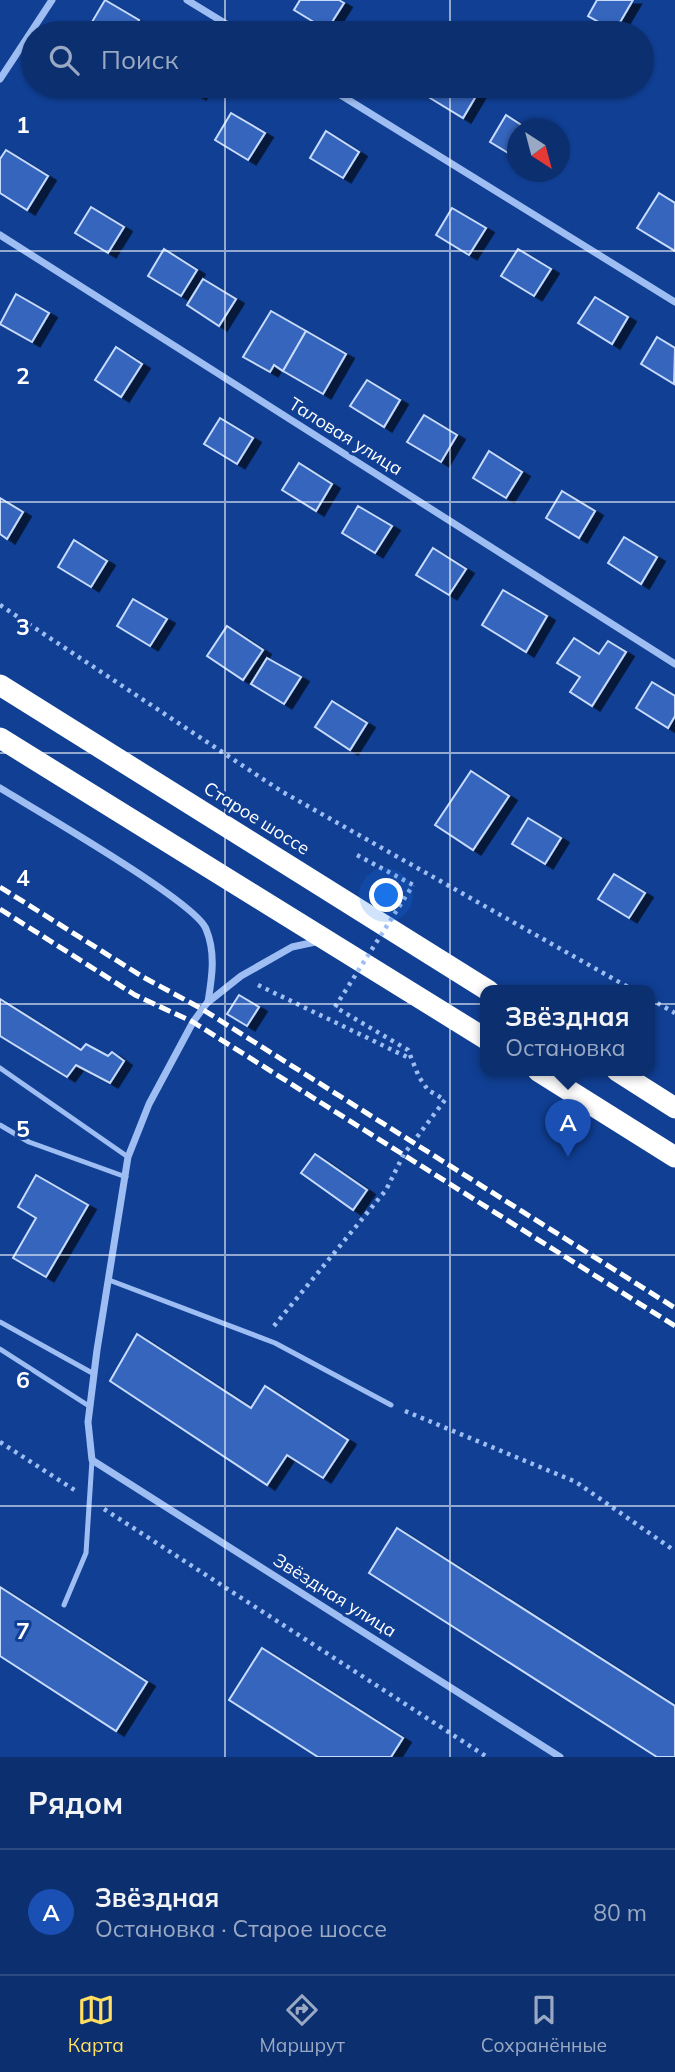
<!DOCTYPE html>
<html lang="ru">
<meta charset="utf-8">
<style>
body{margin:0;font-family:Mulish,sans-serif;background:#1a3b77;color:#f1f3f6}
.compass{position:absolute;left:507px;top:119px;width:63px;height:63px;border-radius:50%;background:#0c2f6f;box-shadow:0 2px 5px #0004;rotate:144deg}
.you{position:absolute;left:387px;top:896px;width:24px;height:24px;margin:-18px;border:5px solid #fff;border-radius:50%;background:#1a73e8;box-shadow:0 0 0 10px #1a73e833}
.badge{display:grid;place-items:center;width:46px;height:46px;border-radius:50%;background:#ffdf61;color:#fff;font-size:23px;font-weight:700}
.pin{position:absolute;translate:-50% -58px;filter:drop-shadow(0 2px 4px #0008)}
.pin::after{content:'';position:absolute;top:37px;width:24px;height:21px;background:inherit;clip-path:polygon(0 0,100% 0,50% 100%)}
.popup{position:absolute;left:480px;top:985px;width:175px;height:91px;box-sizing:border-box;display:grid;place-content:center;border-radius:14px;background:#0c2f6f;filter:drop-shadow(0 2px 5px #0005);font-size:23px;white-space:nowrap;color:#9aa9c3}
.popup b{font-size:26px;color:#f1f3f6}
.popup::after{content:'';position:absolute;left:50%;top:100%;margin-left:-14px;border:14px solid transparent;border-top-color:#0c2f6f}
.list{margin:0;padding:0;list-style:none}
h2{display:flex;justify-content:space-between;align-items:center;height:91px;margin:0;padding:0 28px;font-size:30px}
h2 small{font-size:23px;font-weight:400;color:#9aa9c3}
.list li{display:grid;grid-template-columns:46px 1fr auto;gap:21px;align-items:center;box-sizing:border-box;height:126px;padding:0 28px;border-top:2px solid #2c4a82}
.list b{display:block;font-size:26px;white-space:nowrap}
.list p{margin:0;font-size:23px;white-space:nowrap;color:#9aa9c3}
.list em{font-size:23px;font-style:normal;color:#9aa9c3}
.icon{flex:none;width:38px;height:38px;fill:none;stroke:currentColor;stroke-width:2;stroke-linecap:round;stroke-linejoin:round}
.map{position:relative;flex:none;width:675px;height:1757px;overflow:hidden}
.search{position:absolute;background:#0c2f6f;box-shadow:0 2px 5px #0004;left:21px;right:21px;top:21px;height:77px;display:flex;align-items:center;gap:18px;box-sizing:border-box;padding:0 24px;border-radius:38px;color:#9aa9c3;font-size:26px}
.sheet{height:217px;background:#0c2f6f}
nav{display:flex;justify-content:space-around;align-items:center;box-sizing:border-box;height:98px;border-top:2px solid #2c4a82;background:#0c2f6f;font-size:19px;color:#9aa9c3}
nav a{display:grid;justify-items:center;gap:4px}
nav .on{color:#ffdf61}
.map>svg:first-child{display:block}
.building{fill:#3465bc;stroke:#c6dbfe;stroke-width:2;filter:url(#shadow)}
.lines{fill:none;stroke-linecap:round;stroke-linejoin:round}
.path{stroke:#9ebef3;stroke-width:4.5;stroke-dasharray:3.5 5;stroke-linecap:butt}
.lane{stroke:#9ebef3;stroke-width:5}
.street{stroke:#9ebef3;stroke-width:7}
.highway{stroke:#fff;stroke-width:21}
.rail{stroke:#fff;stroke-width:5;stroke-dasharray:12 5;stroke-linecap:butt}
.path-bridge{stroke:#9ebef3;stroke-width:4.5;stroke-dasharray:3.5 5;stroke-linecap:butt}
.grid{fill:none;stroke:#fff;stroke-width:2;stroke-opacity:0.55}
.labels{text-anchor:middle;dominant-baseline:central;stroke-width:6;stroke-linejoin:round;paint-order:stroke}
.street-label{font-size:18px;fill:#fff;stroke:#103f94}
.grid-label{font-size:23px;text-anchor:middle;font-weight:bold;fill:#fff;stroke:#103f94;stroke-width:6;stroke-linejoin:round;paint-order:stroke}
</style>
<div class="map">
<svg width="675" height="1757" viewBox="0 0 675 1757">
<defs>
<filter id="shadow"><feDropShadow dx="8" dy="4.5" stdDeviation="0" flood-color="#0009"/></filter>
</defs>
<rect width="100%" height="100%" fill="#103f94"/>
<g class="building">
<polygon points="105,0 139,20 131,33 100,33 89,27"/>
<polygon points="300,0 339,0 344,3 327,30 294,10"/>
<polygon points="597,0 633,0 615,31 588,16"/>
<polygon points="183,86 203,86 198,95"/>
<polygon points="437,86 471,86 479,91 463,118 430,98"/>
<polygon points="231,113 265,133 248,160 215,140"/>
<polygon points="506,115 529,130 518,130 518,159 490,142"/>
<polygon points="326,131 359,152 343,178 310,158"/>
<polygon points="6,150 48,176 27,210 0,193 0,159"/>
<polygon points="659,193 675,203 675,251 637,228"/>
<polygon points="91,207 124,227 108,253 75,233"/>
<polygon points="452,208 486,228 469,255 436,235"/>
<polygon points="164,249 197,270 181,296 148,276"/>
<polygon points="518,249 551,269 534,296 501,276"/>
<polygon points="203,279 236,299 219,326 187,305"/>
<polygon points="16,294 49,313 32,342 0,324"/>
<polygon points="595,297 628,317 612,344 578,323"/>
<polygon points="271,311 306,331 283,371 274,365 270,372 243,357"/>
<polygon points="306,331 346,354 323,394 283,371"/>
<polygon points="657,337 675,348 674,384 641,364"/>
<polygon points="116,347 142,364 121,397 95,380"/>
<polygon points="367,380 400,400 384,427 350,406"/>
<polygon points="424,415 457,435 441,462 407,442"/>
<polygon points="220,418 253,438 237,464 204,444"/>
<polygon points="489,451 522,472 506,498 473,478"/>
<polygon points="299,463 332,484 316,511 282,490"/>
<polygon points="562,491 595,511 579,538 546,518"/>
<polygon points="0,498 23,512 7,539 0,534"/>
<polygon points="358,506 392,526 375,553 342,533"/>
<polygon points="624,537 657,557 641,584 608,563"/>
<polygon points="74,540 107,561 91,587 58,567"/>
<polygon points="433,548 466,569 449,595 416,575"/>
<polygon points="503,590 547,616 526,652 482,625"/>
<polygon points="133,599 167,619 150,646 117,626"/>
<polygon points="227,626 263,650 243,680 207,656"/>
<polygon points="574,638 599,654 608,641 626,652 592,706 570,692 580,677 557,663"/>
<polygon points="267,658 301,677 284,704 251,684"/>
<polygon points="652,682 675,696 675,716 668,728 636,708"/>
<polygon points="332,701 367,723 350,750 315,727"/>
<polygon points="471,771 509,796 473,850 435,825"/>
<polygon points="528,818 561,838 545,864 512,844"/>
<polygon points="614,874 645,893 629,918 598,899"/>
<polygon points="239,995 259,1007 247,1026 227,1014"/>
<polygon points="0,999 81,1050 86,1044 108,1056 112,1052 124,1061 110,1083 76,1065 67,1077 0,1036"/>
<polygon points="315,1154 367,1190 353,1210 301,1173"/>
<polygon points="36,1175 88,1205 46,1277 13,1258 36,1218 18,1207"/>
<polygon points="137,1334 251,1408 265,1386 348,1440 323,1478 287,1455 267,1485 110,1381"/>
<polygon points="397,1528 675,1706 675,1757 657,1757 369,1573"/>
<polygon points="0,1587 147,1682 116,1731 0,1656"/>
<polygon points="262,1648 403,1738 391,1757 318,1757 229,1700"/>
</g>
<g class="lines">
<g class="path">
<polyline points="0,605 281,791 635,991"/>
<polyline points="357,855 413,885"/>
<polyline points="258,985 411,1059"/>
<polyline points="650,999 675,1013"/>
<polyline points="274,1326 386,1190 404,1154 445,1100 428,1090 419,1077 408,1050 335,1007"/>
<polyline points="405,1411 576,1482 675,1551"/>
<polyline points="0,1442 76,1491"/>
<polyline points="104,1509 487,1757"/>
</g>
<g class="lane">
<polyline points="0,1068 128,1157"/>
<polyline points="0,1125 29,1142 126,1177"/>
<polyline points="109,1280 275,1343 391,1405"/>
<polyline points="0,1322 94,1374"/>
<polyline points="0,1349 89,1406"/>
<polyline points="64,1605 86,1553 92,1460"/>
</g>
<g class="street">
<polyline points="187,0 241,33"/>
<polyline points="0,79 52,0"/>
<polyline points="326,86 675,302"/>
<polyline points="0,235 675,664"/>
<path d="M0 788C34 809 196 902 206 929 216 953 212 977 208 1002"/>
<polyline points="320,941 292,947 241,976 207,1003 193,1022 149,1104 128,1157 97,1350 88,1422 92,1460 560,1757"/>
</g>
<g class="highway">
<polyline points="0,685 489,991"/>
<polyline points="0,738 486,1039"/>
<polyline points="538,1071 675,1157"/>
<polyline points="617,1071 675,1108"/>
</g>
<g class="rail">
<polyline points="0,887 143,977 202,1009 675,1308"/>
<polyline points="0,909 135,995 193,1022 675,1326"/>
</g>
<polyline class="path-bridge" points="335,1007 413,885"/>
</g>
<path class="grid" d="M225 0V33M450 0V33M225 86V1757M450 86V1757M0 251H675M0 502H675M0 753H675M0 1004H675M0 1255H675M0 1506H675"/>
<g class="labels">
<g class="street-label">
<text transform="translate(346 436) rotate(32)">Таловая улица</text>
<text transform="translate(257 818) rotate(32)">Старое шоссе</text>
<text transform="translate(335 1595) rotate(32)">Звёздная улица</text>
</g>
</g>
<g class="grid-label">
<text x="23" y="133">1</text>
<text x="23" y="384">2</text>
<text x="23" y="635">3</text>
<text x="23" y="886">4</text>
<text x="23" y="1137">5</text>
<text x="23" y="1388">6</text>
<text x="23" y="1639">7</text>
</g>
</svg>
<svg class="compass" viewBox="-18 -18 36 36"><path d="M0-13l5 13h-10z" fill="#e53935"/><path d="M0 13l5-13h-10z" fill="#9aa9c3"/></svg>
<div class="you"></div>
<div class="pin badge" style="left:568px;top:1157px;background:#1a4fb4">A</div>
<div class="popup"><b>Звёздная</b>Остановка</div>
<div class="search"><svg class="icon" aria-label="search" viewBox="0 0 24 24"><circle cx="10" cy="10" r="6"/><path d="M15 15l6 6"/></svg>Поиск</div>
</div>
<section class="sheet">
<h2>Рядом<small></small></h2>
<ul class="list">
<li><span class="badge" style="background:#1a4fb4">A</span><div><b>Звёздная</b><p>Остановка · Старое шоссе</p></div><em>80 m</em></li>
</ul>
</section>
<nav>
<a class="on"><svg class="icon" aria-label="map" viewBox="0 0 24 24"><path d="M3 6l6-2 6 2 6-2v14l-6 2-6-2-6 2zM9 4v14M15 6v14"/></svg>Карта</a>
<a><svg class="icon" aria-label="directions" viewBox="0 0 24 24"><path d="M12 3l9 9-9 9-9-9zM9 14v-3h6M13 9l2 2-2 2"/></svg>Маршрут</a>
<a><svg class="icon" aria-label="saved" viewBox="0 0 24 24"><path d="M7 4h10v16l-5-4-5 4z"/></svg>Сохранённые</a>
</nav>
